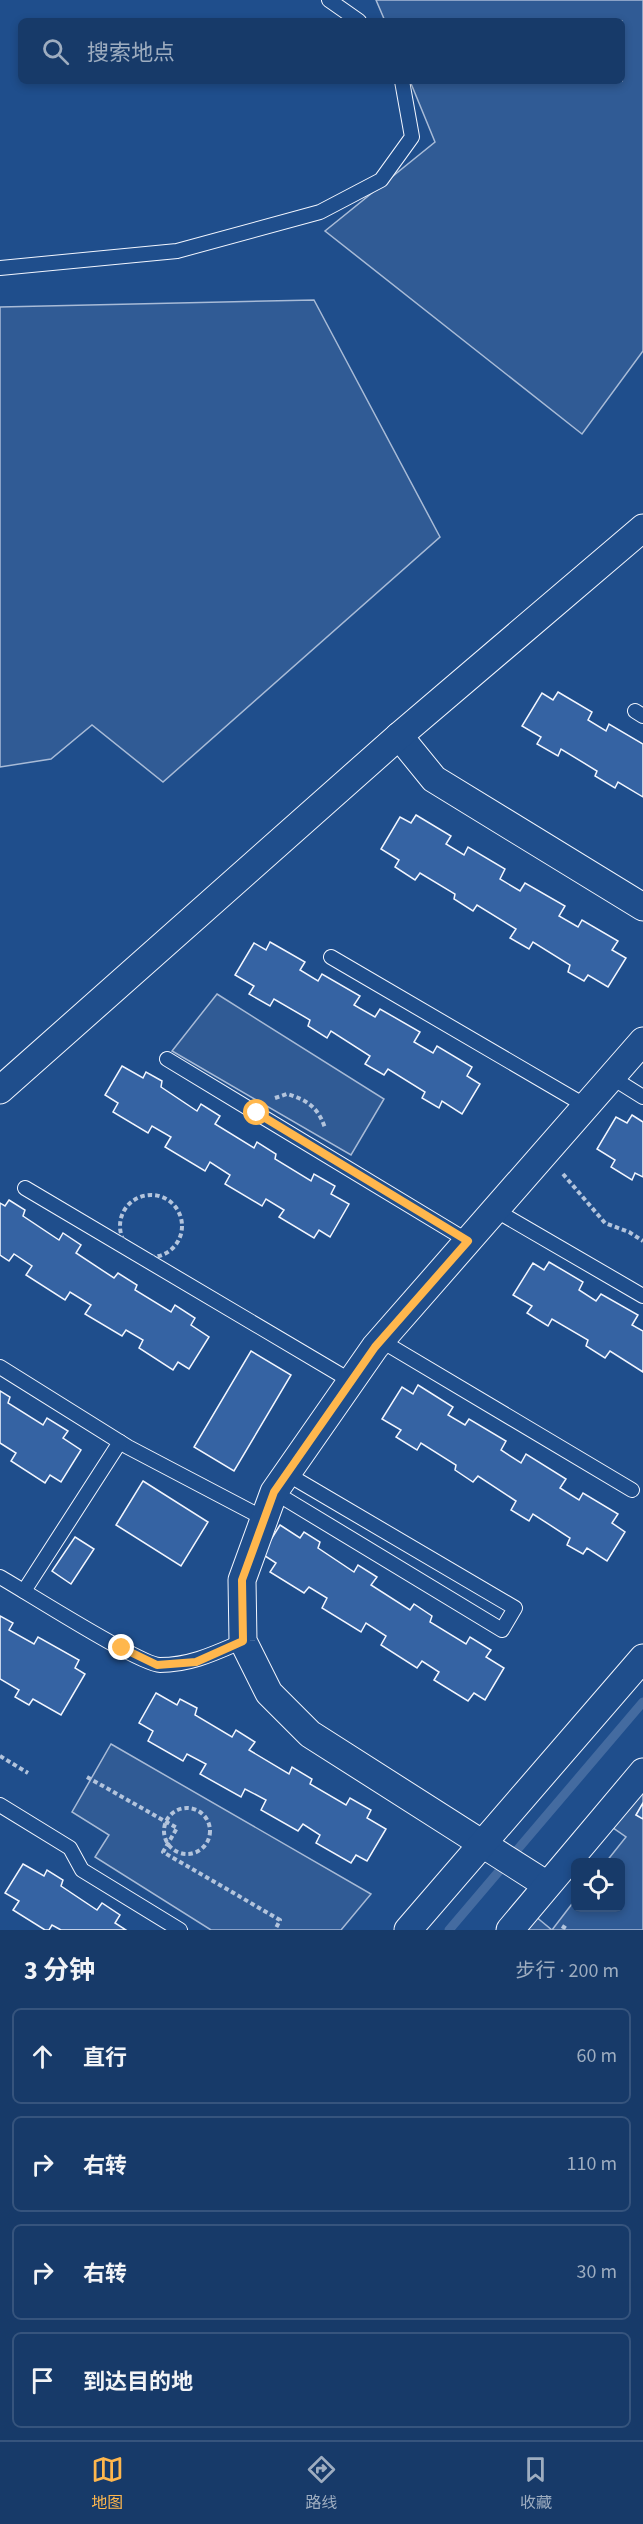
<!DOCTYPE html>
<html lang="zh">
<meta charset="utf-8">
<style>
body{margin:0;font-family:"Source Sans 3","Noto Sans SC",sans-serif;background:#20416f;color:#f1f3f6}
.controls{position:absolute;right:18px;bottom:18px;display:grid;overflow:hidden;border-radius:9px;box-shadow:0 3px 9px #0003}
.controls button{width:54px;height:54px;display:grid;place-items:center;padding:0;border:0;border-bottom:2px solid #36547d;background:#173a69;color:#f1f3f6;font:30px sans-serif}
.stop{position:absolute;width:18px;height:18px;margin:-14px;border:4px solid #ffb74d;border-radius:50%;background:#fff}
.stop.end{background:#ffb74d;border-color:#fff;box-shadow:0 2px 6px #0008}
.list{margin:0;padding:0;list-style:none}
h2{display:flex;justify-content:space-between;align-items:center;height:78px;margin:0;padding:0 24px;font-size:26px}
h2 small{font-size:20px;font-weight:400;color:#9eadc0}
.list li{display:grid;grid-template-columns:39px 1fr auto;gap:18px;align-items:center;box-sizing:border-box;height:96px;margin:0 12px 12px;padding:0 12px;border:2px solid #36547d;border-radius:9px}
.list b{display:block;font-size:22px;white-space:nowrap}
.list em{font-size:20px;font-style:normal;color:#9eadc0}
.icon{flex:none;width:33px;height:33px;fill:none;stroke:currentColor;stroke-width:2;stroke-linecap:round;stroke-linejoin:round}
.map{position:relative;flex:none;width:643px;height:1930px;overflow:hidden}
.search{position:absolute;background:#173a69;box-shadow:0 3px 9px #0003;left:18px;right:18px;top:18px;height:66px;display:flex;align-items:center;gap:15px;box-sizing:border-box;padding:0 21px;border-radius:9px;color:#9eadc0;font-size:22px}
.sheet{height:510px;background:#173a69}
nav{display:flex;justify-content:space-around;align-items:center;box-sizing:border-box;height:84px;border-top:2px solid #36547d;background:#173a69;font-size:16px;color:#9eadc0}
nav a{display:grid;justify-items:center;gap:3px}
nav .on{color:#ffb74d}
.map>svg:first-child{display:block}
.built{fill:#305b95;stroke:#a8bbd7;stroke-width:1.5}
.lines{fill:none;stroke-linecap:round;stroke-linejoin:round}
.stream{stroke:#446ba0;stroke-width:9}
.building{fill:#3563a3;stroke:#f2f6ff;stroke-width:1.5}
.lane-casing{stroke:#f2f6ff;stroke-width:16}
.street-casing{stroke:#f2f6ff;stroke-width:29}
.path{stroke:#b3c4dc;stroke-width:4;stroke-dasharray:4.5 3;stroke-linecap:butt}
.lane{stroke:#1f4e8c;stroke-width:14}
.street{stroke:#1f4e8c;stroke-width:27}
.route{stroke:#ffb74d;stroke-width:8}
</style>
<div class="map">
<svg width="643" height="1930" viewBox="0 0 643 1930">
<rect width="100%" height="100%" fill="#1f4e8c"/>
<g class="built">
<polygon points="376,0 643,0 643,351 582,434 325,231 435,142 410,81 622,81 622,21 385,21"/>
<polygon points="314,300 440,537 163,782 92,725 51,759 0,767 0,307"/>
<polygon points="217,994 384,1099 351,1155 172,1051"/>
<polygon points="111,1744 371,1894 341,1930 211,1930 95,1857 109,1835 72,1812"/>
<polygon points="643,1786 643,1803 636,1815 643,1819 643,1930 523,1930 535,1916 552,1930 575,1900 576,1908 620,1908 620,1862 606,1862 626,1837 609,1825"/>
</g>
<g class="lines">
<polyline class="stream" points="449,1930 643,1702"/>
</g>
<g class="building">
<polygon points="558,692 592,712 588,720 606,731 609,724 643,744 643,797 618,782 615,788 595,776 597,771 561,749 558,756 537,744 541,737 522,726 542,693 553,700"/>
<polygon points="416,815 451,836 446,844 464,855 468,847 505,869 500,879 520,891 525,883 565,906 559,916 578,927 582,920 618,941 612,950 626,958 608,987 588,975 584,981 568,972 570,965 533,942 529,949 510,938 516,929 477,905 473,911 454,899 455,894 420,873 415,880 395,867 399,860 381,849 400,817 411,823"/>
<polygon points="270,942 305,962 300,970 318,981 322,974 360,996 354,1005 375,1017 380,1009 420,1032 414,1042 433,1053 437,1046 472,1067 467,1076 480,1084 462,1114 442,1101 439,1108 422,1098 425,1092 388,1069 384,1075 365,1064 370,1056 331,1031 327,1038 308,1026 310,1020 274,999 270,1006 249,994 254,986 235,975 254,943 266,950"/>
<polygon points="122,1066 143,1078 146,1072 162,1081 161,1087 197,1111 201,1104 220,1116 215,1124 254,1148 257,1142 276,1154 275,1159 311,1181 314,1174 335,1186 331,1194 349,1204 330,1237 319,1230 314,1238 279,1217 284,1210 266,1199 262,1206 225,1184 230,1175 210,1162 205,1171 165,1147 171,1137 152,1126 148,1133 113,1112 118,1103 105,1095"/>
<polygon points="632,1115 643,1122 643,1177 635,1173 632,1180 611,1167 615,1160 597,1149 616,1117 627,1123"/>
<polygon points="9,1200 25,1210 23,1216 59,1240 63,1233 81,1245 76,1253 114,1278 118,1273 137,1285 135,1290 171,1312 175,1305 195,1318 191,1325 209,1337 189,1369 178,1362 173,1370 139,1348 143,1340 126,1330 122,1336 85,1314 91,1305 70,1292 65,1300 26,1275 32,1266 14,1254 9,1261 0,1255 0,1203 5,1206"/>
<polygon points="549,1262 583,1282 579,1290 596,1301 601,1294 638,1315 632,1325 643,1331 643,1372 610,1351 605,1358 586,1346 588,1340 552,1319 548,1326 527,1313 532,1306 513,1295 533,1263 544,1270"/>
<polygon points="251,1351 291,1375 234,1471 194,1447"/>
<polygon points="418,1385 453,1407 448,1415 465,1425 469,1419 506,1441 501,1450 521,1463 526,1454 566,1479 560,1488 579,1500 583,1493 618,1514 612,1523 625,1532 607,1561 587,1548 583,1554 567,1545 570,1538 533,1514 529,1521 511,1510 516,1501 478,1476 473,1482 455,1470 456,1465 421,1443 417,1450 396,1437 401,1430 382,1419 402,1387 413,1394"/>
<polygon points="0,1391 10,1397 8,1403 43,1425 47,1418 68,1431 63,1438 81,1450 61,1482 50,1475 45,1483 11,1461 16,1453 0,1443"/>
<polygon points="143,1481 208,1522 181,1566 116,1525"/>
<polygon points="280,1525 300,1538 304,1532 320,1542 318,1548 354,1572 358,1565 377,1577 371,1585 410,1610 414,1604 432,1616 430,1622 466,1644 470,1637 491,1650 486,1657 504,1668 485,1700 474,1693 468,1701 434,1680 439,1672 422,1661 417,1668 381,1645 386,1636 366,1623 361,1632 322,1608 327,1598 309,1587 304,1593 270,1572 276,1563 262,1554"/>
<polygon points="75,1537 94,1549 71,1584 52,1571"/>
<polygon points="0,1616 13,1623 9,1630 34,1644 38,1637 79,1660 75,1668 85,1674 61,1715 33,1699 29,1705 15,1697 19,1690 0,1679"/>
<polygon points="156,1693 177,1705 180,1699 197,1708 195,1715 232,1737 236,1730 255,1742 249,1750 289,1774 292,1767 312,1779 310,1784 346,1805 350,1798 371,1810 367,1818 386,1829 367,1861 356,1855 351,1863 316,1843 320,1835 303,1824 298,1831 261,1810 266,1800 245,1789 241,1797 200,1774 206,1764 187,1754 183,1761 148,1741 153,1731 139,1723"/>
<polygon points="643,1803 643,1819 636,1815"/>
<polygon points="23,1864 44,1876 47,1870 63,1880 61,1886 97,1910 102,1903 120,1915 115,1923 126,1930 61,1930 52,1925 49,1930 45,1930 13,1910 19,1901 5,1893"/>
</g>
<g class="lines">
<g class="lane-casing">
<g id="lane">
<polyline points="329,0 359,21"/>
<polyline points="0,268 177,251 320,212 381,180 412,137 402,81"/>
<polyline points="635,711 643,716"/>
<polyline points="331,957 586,1106"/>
<polyline points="167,1059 468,1241"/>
<polyline points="611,1077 643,1097"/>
<polyline points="25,1188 351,1381"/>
<polyline points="495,1210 643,1296"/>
<polyline points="380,1340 632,1490"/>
<polyline points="0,1367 128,1447 265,1519"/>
<polyline points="274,1492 502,1630 515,1608 287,1474"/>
<path d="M0 1577C25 1591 140 1665 160 1665 191 1665 215 1653 243 1641"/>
<polyline points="24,1591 120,1442"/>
<polyline points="0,1805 70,1848 82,1870 180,1930"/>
</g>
</g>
<g class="street-casing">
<g id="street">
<polyline points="399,736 434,779 643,907"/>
<polyline points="0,1090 399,736 643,528"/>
<polyline points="547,1885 310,1734 269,1693 243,1641 242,1580 274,1492 375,1347 643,1041"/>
<polyline points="408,1930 643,1658"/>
<polyline points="510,1930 643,1772"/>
</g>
</g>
<g class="path">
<path d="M275 1098 287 1094C307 1100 318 1107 325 1128"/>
<polyline points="563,1174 605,1223 629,1232 643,1241"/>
<circle cx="151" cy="1226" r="31"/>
<polyline points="0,1756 28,1773"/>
<polyline points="87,1777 177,1828 163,1852 280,1920 275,1930"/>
<circle cx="187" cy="1831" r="23"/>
<polyline points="562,1926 568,1930"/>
</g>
<use href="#lane" class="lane"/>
<use href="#street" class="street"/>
</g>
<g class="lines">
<polyline class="route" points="122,1648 157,1665 196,1662 243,1641 242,1580 274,1492 375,1347 468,1241 257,1113"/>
</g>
</svg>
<div class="controls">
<button><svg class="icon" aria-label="locate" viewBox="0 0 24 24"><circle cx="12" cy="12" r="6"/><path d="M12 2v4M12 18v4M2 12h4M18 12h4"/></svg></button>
</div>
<div class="stop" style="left:257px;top:1113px"></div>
<div class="stop end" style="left:122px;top:1648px"></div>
<div class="search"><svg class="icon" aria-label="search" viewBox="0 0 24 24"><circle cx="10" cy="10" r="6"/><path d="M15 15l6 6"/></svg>搜索地点</div>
</div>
<section class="sheet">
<h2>3 分钟<small>步行 · 200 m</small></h2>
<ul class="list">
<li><svg class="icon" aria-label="ahead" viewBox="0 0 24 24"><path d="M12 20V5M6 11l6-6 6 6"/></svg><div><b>直行</b></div><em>60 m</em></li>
<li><svg class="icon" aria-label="right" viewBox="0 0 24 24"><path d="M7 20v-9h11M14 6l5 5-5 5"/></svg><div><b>右转</b></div><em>110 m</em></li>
<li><svg class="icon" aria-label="right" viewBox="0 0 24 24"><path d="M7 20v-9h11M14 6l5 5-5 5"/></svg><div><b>右转</b></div><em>30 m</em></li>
<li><svg class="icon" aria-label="arrive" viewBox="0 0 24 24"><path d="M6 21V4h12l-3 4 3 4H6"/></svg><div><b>到达目的地</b></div></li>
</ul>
</section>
<nav>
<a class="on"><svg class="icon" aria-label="map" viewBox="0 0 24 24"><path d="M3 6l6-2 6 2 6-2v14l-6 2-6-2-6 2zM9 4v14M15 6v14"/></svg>地图</a>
<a><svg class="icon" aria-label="directions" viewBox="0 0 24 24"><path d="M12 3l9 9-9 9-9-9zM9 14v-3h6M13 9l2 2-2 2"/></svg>路线</a>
<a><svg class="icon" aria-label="saved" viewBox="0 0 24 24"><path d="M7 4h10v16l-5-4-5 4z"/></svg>收藏</a>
</nav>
